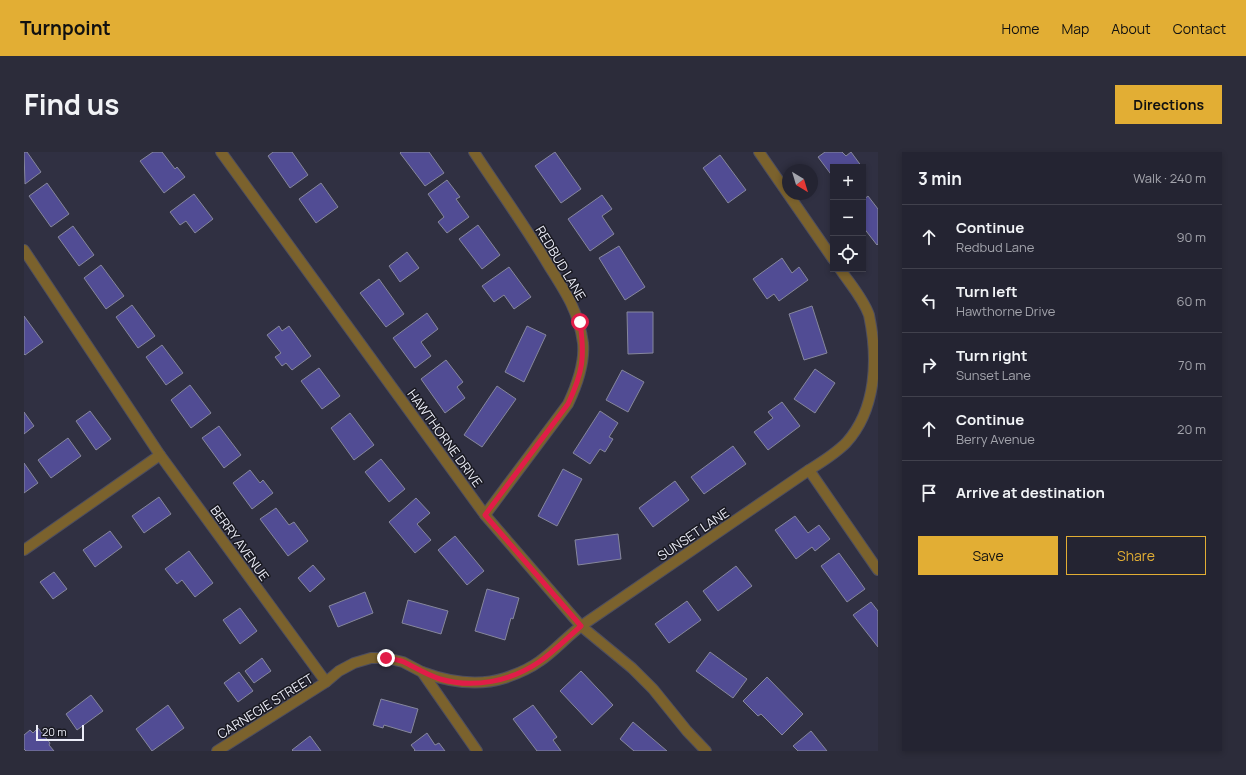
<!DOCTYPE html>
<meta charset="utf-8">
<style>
body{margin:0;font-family:Manrope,sans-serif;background:#2c2c3a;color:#f1f3f6}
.controls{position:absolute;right:12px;top:12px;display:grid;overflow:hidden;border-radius:0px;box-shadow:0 2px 6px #0003}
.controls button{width:36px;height:36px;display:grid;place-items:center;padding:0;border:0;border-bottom:1px solid #41414d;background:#242432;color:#f1f3f6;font:20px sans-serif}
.compass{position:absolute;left:758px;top:12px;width:36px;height:36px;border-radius:50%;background:#242432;box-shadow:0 2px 6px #0003;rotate:142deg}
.scale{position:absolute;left:12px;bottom:10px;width:48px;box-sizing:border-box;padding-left:4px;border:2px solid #ebecf7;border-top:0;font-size:11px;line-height:14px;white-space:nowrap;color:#ebecf7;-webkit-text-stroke:3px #191921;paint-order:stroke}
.stop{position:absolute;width:12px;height:12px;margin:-9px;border:3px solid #e11d48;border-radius:50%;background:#fff}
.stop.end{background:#e11d48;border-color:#fff;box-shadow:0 1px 4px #0008}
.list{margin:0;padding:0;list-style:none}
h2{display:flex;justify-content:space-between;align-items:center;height:52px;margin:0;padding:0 16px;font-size:17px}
h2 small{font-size:13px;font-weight:400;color:#a3a4ac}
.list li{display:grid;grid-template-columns:26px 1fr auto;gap:12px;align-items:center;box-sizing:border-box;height:64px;padding:0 16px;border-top:1px solid #41414d}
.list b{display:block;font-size:15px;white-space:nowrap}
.list p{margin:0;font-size:13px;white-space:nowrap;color:#a3a4ac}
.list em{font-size:13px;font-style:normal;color:#a3a4ac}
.actions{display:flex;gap:8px;padding:12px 16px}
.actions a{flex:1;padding:9px 0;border:1px solid #e2ae34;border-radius:0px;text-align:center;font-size:14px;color:#e2ae34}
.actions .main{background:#e2ae34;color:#111}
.icon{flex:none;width:22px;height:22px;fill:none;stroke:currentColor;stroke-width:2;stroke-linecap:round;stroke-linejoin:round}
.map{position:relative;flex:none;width:854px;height:599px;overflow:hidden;border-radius:0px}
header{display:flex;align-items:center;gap:24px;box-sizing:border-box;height:56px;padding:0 20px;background:#e2ae34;color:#111}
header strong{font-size:19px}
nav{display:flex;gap:22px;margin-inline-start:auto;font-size:14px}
.intro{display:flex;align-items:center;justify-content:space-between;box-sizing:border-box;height:96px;padding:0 24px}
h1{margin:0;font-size:28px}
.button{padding:10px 18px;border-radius:0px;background:#e2ae34;color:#111;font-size:14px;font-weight:700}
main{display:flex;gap:24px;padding:0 24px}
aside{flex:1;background:#242432;border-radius:0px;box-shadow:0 2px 6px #0003}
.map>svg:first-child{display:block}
.building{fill:#514c94;stroke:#86879c}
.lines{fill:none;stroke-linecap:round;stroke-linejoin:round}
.minor-casing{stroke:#4e4e5f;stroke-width:12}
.minor{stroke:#7b622d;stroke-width:10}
.route{stroke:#e11d48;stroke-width:5}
.labels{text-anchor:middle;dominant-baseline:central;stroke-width:3;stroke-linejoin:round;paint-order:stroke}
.street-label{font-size:13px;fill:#ebecf7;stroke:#191921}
</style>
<header>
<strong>Turnpoint</strong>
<nav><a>Home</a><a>Map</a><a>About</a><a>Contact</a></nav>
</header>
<div class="intro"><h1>Find us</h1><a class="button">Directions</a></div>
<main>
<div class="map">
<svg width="854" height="599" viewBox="0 0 854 599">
<rect width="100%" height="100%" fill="#303042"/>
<g class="building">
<polygon points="0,0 3,0 17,20 1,32"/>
<polygon points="129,0 138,0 151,17 153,15 161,25 140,41 116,9"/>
<polygon points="249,0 268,0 284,23 266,36 244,4"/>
<polygon points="377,0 405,0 420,21 401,34 376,1"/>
<polygon points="531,0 557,37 537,51 511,14"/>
<polygon points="801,0 818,0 822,4 827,0 838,15 809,15 809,25 794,5"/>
<polygon points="696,3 722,38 704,51 679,16"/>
<polygon points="423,28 436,45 432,47 445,65 423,81 414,70 420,65 404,42"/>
<polygon points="23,31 45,62 27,75 5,44"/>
<polygon points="297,31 314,55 292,71 275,47"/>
<polygon points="170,42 189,67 171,81 162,69 156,73 146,60"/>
<polygon points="578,43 588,57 578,64 590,82 566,99 544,67"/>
<polygon points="844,44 854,57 854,92 853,93 839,75 839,48"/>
<polygon points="454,73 476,103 458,117 435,87"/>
<polygon points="49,74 70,103 55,114 34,85"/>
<polygon points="595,94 621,135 601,148 575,106"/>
<polygon points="383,100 395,116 376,130 365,114"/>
<polygon points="758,106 768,121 775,115 784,128 755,149 750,142 743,147 729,127"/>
<polygon points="77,113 100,144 82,157 60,126"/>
<polygon points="485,115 507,145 490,157 480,143 470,150 458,134"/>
<polygon points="355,127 380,162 362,175 336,141"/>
<polygon points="108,153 131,184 114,196 92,165"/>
<polygon points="788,154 803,201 780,208 765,162"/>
<polygon points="603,160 629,160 629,201 604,202"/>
<polygon points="403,161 414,177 397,190 407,204 391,216 369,186"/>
<polygon points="0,164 19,190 1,203 0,202"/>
<polygon points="255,174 258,179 265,174 287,204 268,218 262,211 258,214 251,205 257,201 243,183"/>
<polygon points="503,174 522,183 500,230 481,220"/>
<polygon points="138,193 159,221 142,233 122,205"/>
<polygon points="422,208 439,230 433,235 441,246 421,261 397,227"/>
<polygon points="295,216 316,244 298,257 277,229"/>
<polygon points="791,217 811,231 791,261 770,247"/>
<polygon points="598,218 620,230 604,260 582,248"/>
<polygon points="166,233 187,261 167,276 147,248"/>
<polygon points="473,234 492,247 458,295 440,283"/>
<polygon points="758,250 776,274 744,298 730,280 749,266 744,260"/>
<polygon points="66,259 87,287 72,298 52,269"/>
<polygon points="576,259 594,271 585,285 589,287 581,300 576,297 566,312 549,301"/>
<polygon points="0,260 10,274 0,282"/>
<polygon points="326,261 350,293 330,308 307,276"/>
<polygon points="195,274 217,303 200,316 178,286"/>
<polygon points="44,286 57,304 27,326 14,308"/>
<polygon points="709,294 722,312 680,342 667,325"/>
<polygon points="357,307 381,337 365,350 341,320"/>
<polygon points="0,311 14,331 0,341"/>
<polygon points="539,317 558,327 533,374 514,364"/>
<polygon points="226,318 236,331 239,328 249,341 228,357 209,331"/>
<polygon points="651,329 665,348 629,375 615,356"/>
<polygon points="135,345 147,362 120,381 108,364"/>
<polygon points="392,346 406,361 393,372 407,388 391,401 365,370"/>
<polygon points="252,356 265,373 270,370 284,389 264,404 236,367"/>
<polygon points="771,364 784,381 795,373 806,387 791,399 788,395 772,407 751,378"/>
<polygon points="86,379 98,395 71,415 59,398"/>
<polygon points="594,382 597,407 554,413 551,388"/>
<polygon points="431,384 460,419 443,433 414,398"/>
<polygon points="165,399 189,431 171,445 158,428 153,432 141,417"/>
<polygon points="815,401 841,437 823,450 797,414"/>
<polygon points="289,413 301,427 286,440 274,426"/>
<polygon points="712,414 728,434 694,459 679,439"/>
<polygon points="30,420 43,437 29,447 16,430"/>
<polygon points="463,437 495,446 489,467 487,466 481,488 451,479"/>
<polygon points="341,440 349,461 314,475 305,454"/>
<polygon points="384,448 424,459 417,482 378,471"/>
<polygon points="663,449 677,468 645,491 631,472"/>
<polygon points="847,450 854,459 854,495 829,463"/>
<polygon points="216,456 233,479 216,492 199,468"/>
<polygon points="686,500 723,527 709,546 672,519"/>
<polygon points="238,506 247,519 230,531 221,519"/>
<polygon points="557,519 589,553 568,573 536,539"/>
<polygon points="215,520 229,539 214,550 200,531"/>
<polygon points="743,525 779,562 758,583 737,562 734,564 719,549"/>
<polygon points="67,543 79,559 53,578 42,562"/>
<polygon points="357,547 394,557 387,581 360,573 359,576 349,573"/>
<polygon points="144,553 160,576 128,599 112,577"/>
<polygon points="509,553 533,585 529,588 537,599 513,599 489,567"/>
<polygon points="609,570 643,599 610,599 596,587"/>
<polygon points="14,576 26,591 25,593 30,599 2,599 0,597 0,583 6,578 9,581"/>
<polygon points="787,579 803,599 774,599 769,594"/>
<polygon points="403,581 411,593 415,591 421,599 390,599 391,598 387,593"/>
<polygon points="286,584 297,599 269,599 268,598"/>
</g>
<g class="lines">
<g class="minor-casing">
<g id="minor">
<polyline points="197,0 461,363 557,474 608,516 629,537 663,579 682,599"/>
<path d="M450 0C475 38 502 75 525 114 541 139 555 160 559 191 561 212 553 233 544 252L461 363"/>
<polyline points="735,0 809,107"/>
<polyline points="0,98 136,303 302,530"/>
<polyline points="785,318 854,418"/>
<polyline points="0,398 136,303"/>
<path d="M398 520C425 530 453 535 481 526 493 522 505 517 516 509 532 498 544 483 560 472 635 421 710 369 785 318 798 310 811 302 822 291 853 257 854 206 845 163 839 146 826 132 816 117"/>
<polyline points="193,599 302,530 315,519 330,511 347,506 362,506 379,510 398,520 453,599"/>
</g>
</g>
<use href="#minor" class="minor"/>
</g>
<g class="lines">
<path class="route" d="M362 506C368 507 375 508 380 510 392 516 403 523 416 527 450 537 487 529 515 510 530 500 543 486 557 474L461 363 544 252C559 220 561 205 556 170"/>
</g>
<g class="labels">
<g class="street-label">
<text transform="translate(537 111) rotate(59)">REDBUD LANE</text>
<text transform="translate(421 286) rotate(54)">HAWTHORNE DRIVE</text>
<text transform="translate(669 382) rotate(-34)">SUNSET LANE</text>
<text transform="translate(216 391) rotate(54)">BERRY AVENUE</text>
<text transform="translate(241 554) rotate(-32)">CARNEGIE STREET</text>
</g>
</g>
</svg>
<div class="controls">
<button>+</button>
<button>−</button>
<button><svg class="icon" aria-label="locate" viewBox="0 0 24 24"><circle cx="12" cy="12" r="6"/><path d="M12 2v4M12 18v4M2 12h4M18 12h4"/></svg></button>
</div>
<svg class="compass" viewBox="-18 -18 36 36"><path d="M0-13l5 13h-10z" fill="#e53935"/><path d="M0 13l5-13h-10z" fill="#a3a4ac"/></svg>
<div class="scale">20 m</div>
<div class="stop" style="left:556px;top:170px"></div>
<div class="stop end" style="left:362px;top:506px"></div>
</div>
<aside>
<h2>3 min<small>Walk · 240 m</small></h2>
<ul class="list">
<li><svg class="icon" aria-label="ahead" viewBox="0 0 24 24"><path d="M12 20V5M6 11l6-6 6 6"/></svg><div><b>Continue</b><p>Redbud Lane</p></div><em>90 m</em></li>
<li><svg class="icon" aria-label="left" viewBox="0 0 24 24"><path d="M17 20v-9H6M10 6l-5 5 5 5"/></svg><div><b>Turn left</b><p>Hawthorne Drive</p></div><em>60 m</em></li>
<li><svg class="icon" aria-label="right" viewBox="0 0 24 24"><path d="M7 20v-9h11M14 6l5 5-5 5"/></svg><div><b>Turn right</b><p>Sunset Lane</p></div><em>70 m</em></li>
<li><svg class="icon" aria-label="ahead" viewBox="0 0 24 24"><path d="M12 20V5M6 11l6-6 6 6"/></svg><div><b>Continue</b><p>Berry Avenue</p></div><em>20 m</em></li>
<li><svg class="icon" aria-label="arrive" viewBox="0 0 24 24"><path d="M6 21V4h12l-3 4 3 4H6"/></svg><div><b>Arrive at destination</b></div></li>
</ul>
<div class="actions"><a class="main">Save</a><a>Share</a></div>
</aside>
</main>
